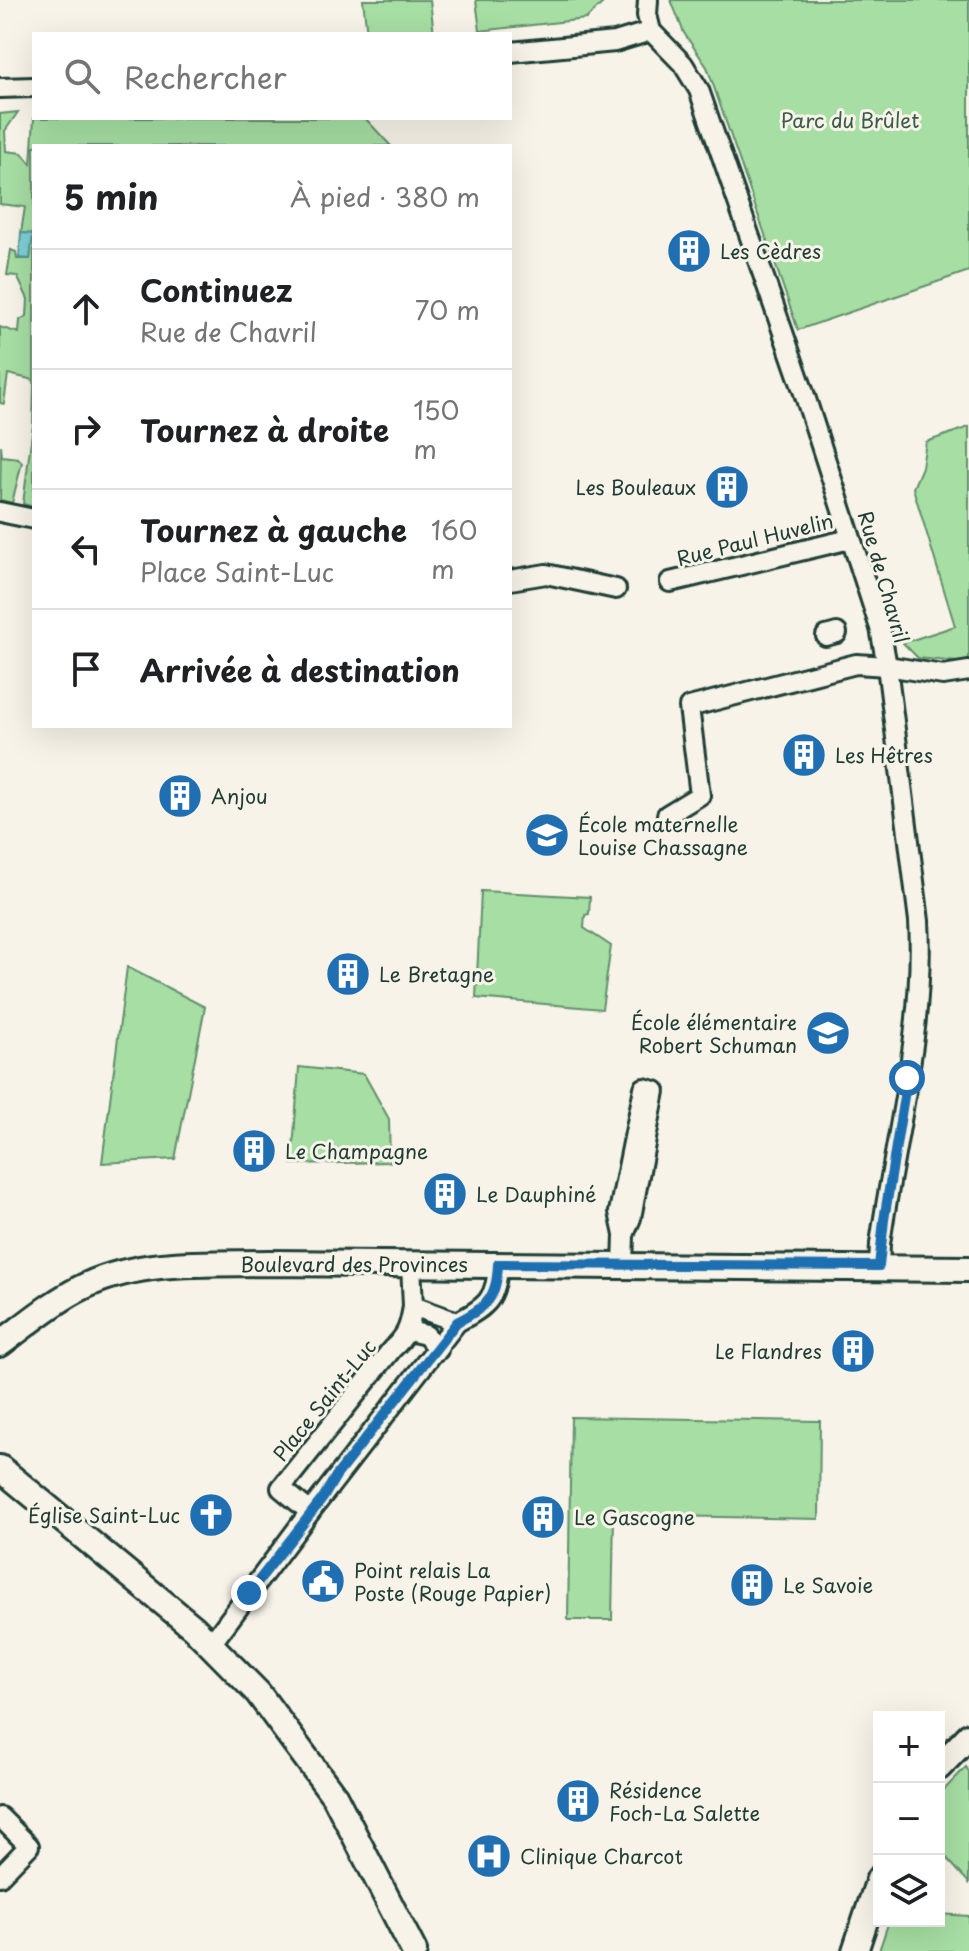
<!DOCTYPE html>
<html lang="fr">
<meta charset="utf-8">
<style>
body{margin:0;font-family:"Playpen Sans",sans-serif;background:#f6f6f6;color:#202124}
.controls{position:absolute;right:24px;bottom:24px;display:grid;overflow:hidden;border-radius:0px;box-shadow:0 8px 32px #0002}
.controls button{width:72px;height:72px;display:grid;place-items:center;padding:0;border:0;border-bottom:2px solid #e0e0e0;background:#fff;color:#202124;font:40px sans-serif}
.stop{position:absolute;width:24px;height:24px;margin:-18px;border:6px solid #1f6fb2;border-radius:50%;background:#fff}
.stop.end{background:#1f6fb2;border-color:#fff;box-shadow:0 2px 8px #0008}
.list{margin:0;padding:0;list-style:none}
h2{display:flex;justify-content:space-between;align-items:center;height:104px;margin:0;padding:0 32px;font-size:34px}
h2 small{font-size:26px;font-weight:400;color:#757577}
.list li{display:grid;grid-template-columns:52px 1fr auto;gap:24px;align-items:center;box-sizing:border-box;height:120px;padding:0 32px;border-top:2px solid #e0e0e0}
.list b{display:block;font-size:30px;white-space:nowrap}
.list p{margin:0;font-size:26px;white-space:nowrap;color:#757577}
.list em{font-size:26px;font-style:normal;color:#757577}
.icon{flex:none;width:44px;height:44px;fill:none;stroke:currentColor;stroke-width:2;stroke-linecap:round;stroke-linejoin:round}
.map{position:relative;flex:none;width:969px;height:1951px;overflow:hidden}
.search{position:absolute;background:#fff;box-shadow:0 8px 32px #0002;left:32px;top:32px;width:480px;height:88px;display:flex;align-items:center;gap:20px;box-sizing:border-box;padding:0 28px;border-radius:0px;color:#757577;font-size:30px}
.panel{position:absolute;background:#fff;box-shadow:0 8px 32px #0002;left:32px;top:144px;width:480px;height:584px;border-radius:0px}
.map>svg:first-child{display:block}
.green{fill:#a6dea3;stroke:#628e6c;stroke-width:2}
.water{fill:#7ed0d6;stroke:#589595;stroke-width:2}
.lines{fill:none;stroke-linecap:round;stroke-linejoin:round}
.minor-casing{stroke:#1f3d34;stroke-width:24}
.major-casing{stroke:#1f3d34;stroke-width:30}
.minor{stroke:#f7f3e8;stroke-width:18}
.major{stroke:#f7f3e8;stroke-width:24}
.route{stroke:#1f6fb2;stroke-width:10}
.labels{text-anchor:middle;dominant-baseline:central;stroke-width:6;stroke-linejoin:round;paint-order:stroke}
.park-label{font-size:20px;fill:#3a5d4a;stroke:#f7f3e8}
.poi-label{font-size:20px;fill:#1f3d34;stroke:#f7f3e8;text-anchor:start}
.street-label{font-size:20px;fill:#1f3d34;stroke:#f7f3e8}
</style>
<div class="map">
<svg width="969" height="1951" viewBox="0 0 969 1951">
<rect width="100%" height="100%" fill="#f7f3e8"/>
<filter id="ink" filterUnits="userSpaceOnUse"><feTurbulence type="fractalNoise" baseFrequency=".0125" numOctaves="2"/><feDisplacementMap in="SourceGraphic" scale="16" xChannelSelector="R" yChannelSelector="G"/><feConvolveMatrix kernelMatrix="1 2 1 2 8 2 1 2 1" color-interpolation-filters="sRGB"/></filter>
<g filter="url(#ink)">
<g class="green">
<polygon points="363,0 430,0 434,34 367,34"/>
<polygon points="476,0 606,0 586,19 480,31"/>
<polygon points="671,0 969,0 969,271 798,330 707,67 684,33"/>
<polygon points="18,112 5,131 6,151 22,153 31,164 34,118 365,118 391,146 34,146 34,507 23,504 33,424 34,380 8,374 4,404 0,403 0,327 19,333 20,320 27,316 28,299 17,276 7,275 11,250 16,252 17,259 30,259 32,234 21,233 25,207 0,204 0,114"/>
<polygon points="969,427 969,660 957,662 918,658 903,643 955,626 913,488 922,467 926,442"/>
<polygon points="1,445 2,456 18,458 22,462 12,503 0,500"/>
<polygon points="481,891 590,897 589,914 585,915 584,928 611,946 602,1009 476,998"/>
<polygon points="127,967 205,1007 175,1159 102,1163"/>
<polygon points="299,1067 364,1074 389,1119 390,1162 292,1164"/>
<polygon points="571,1417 820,1421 819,1519 614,1515 612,1620 568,1620"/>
<polygon points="966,1767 969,1772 969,1883 943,1854 939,1853 939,1795"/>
<polygon points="939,1914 969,1916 969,1951 879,1951 889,1921 939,1921"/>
</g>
<polygon class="water" points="21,233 33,234 30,259 19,258"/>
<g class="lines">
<g class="minor-casing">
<g id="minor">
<path d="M648 0 647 15 651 31 683 64 699 90 804 393 880 628 887 666 919 921C925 1029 895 1138 880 1244L879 1266"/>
<polyline points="510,52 615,42 651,31"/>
<polyline points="0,88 34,87"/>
<polyline points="0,512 34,519"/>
<polyline points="510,580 546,574 616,589"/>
<polyline points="670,582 850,539"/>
<polyline points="826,636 837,633"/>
<polyline points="667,815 700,795 689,707 856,664 887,666 943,675 969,671"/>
<path d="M411 1264 413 1306 457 1322C487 1307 497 1298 498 1264"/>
<polyline points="623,1265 624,1235 619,1212 644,1088 655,1091 631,1218 624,1235"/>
<path d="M413 1306C410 1326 407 1336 392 1349L281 1488 310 1512 457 1322"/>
<polyline points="409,1331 426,1335 438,1350"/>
<polyline points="211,1644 310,1512"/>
<polyline points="0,1817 29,1846 0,1876"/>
</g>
</g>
<g class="major-casing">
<g id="major">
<path d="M0 1344C28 1323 55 1300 87 1285 144 1259 209 1264 270 1263L969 1269"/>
<polyline points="0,1468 194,1628 258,1693 335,1797 414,1951"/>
<polyline points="939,1767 969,1736"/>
<polyline points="855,1951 879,1879"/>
</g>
</g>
<use href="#minor" class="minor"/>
<use href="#major" class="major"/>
</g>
</g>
<g class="lines" filter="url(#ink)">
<path class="route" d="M249 1593 323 1498 336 1476 457 1322C487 1307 497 1298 498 1264L879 1266 884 1220 907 1078"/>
</g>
<defs>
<g id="building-disc" transform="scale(2.3)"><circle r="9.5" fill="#1f6fb2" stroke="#f7f3e8"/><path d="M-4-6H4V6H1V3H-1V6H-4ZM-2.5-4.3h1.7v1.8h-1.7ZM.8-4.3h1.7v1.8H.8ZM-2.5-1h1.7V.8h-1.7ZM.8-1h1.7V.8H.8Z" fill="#fff"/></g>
<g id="school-disc" transform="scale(2.3)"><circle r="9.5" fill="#1f6fb2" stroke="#f7f3e8"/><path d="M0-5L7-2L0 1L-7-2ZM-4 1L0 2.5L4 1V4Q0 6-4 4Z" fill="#fff"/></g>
<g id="church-disc" transform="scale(2.3)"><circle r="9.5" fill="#1f6fb2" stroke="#f7f3e8"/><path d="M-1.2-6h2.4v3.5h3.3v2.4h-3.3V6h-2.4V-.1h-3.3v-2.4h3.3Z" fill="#fff"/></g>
<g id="civic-disc" transform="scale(2.3)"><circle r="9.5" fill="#1f6fb2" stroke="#f7f3e8"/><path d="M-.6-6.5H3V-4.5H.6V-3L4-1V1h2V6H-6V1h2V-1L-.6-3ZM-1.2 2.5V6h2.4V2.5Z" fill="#fff"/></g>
<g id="hospital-disc" transform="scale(2.3)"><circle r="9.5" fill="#1f6fb2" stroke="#f7f3e8"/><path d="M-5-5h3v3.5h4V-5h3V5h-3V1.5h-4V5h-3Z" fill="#fff"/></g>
</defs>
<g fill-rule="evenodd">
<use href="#building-disc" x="689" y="251"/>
<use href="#building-disc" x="727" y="487"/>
<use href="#building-disc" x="804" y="755"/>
<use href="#building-disc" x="180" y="796"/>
<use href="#school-disc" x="547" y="835"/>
<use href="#building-disc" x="348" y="974"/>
<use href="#school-disc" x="828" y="1033"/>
<use href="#building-disc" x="254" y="1151"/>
<use href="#building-disc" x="445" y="1194"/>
<use href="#building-disc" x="853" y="1351"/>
<use href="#church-disc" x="211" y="1515"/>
<use href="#building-disc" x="543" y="1517"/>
<use href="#civic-disc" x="323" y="1581"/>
<use href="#building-disc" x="752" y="1585"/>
<use href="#building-disc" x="578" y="1801"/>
<use href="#hospital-disc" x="489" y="1856"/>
</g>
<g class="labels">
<g class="park-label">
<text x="850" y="120">Parc du Brûlet</text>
</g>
<g class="poi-label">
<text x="720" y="251">Les Cèdres</text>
<text x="696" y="487" text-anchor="end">Les Bouleaux</text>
<text x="835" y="755">Les Hêtres</text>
<text x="211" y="796">Anjou</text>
<text x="578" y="824">École maternelle<tspan x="578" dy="23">Louise Chassagne</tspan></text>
<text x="379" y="974">Le Bretagne</text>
<text x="797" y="1022" text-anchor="end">École élémentaire<tspan x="797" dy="23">Robert Schuman</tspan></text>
<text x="285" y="1151">Le Champagne</text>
<text x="476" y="1194">Le Dauphiné</text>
<text x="822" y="1351" text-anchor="end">Le Flandres</text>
<text x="180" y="1515" text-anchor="end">Église Saint-Luc</text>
<text x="574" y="1517">Le Gascogne</text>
<text x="354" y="1570">Point relais La<tspan x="354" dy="23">Poste (Rouge Papier)</tspan></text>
<text x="783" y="1585">Le Savoie</text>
<text x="609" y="1790">Résidence<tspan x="609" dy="23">Foch-La Salette</tspan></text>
<text x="520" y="1856">Clinique Charcot</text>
</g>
<g class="street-label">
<text transform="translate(755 539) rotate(-14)">Rue Paul Huvelin</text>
<text transform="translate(884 577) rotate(74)">Rue de Chavril</text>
<text x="354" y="1264">Boulevard des Provinces</text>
<text transform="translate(324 1400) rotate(-51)">Place Saint-Luc</text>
</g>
</g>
</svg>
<div class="controls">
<button>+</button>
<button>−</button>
<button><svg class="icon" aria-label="layers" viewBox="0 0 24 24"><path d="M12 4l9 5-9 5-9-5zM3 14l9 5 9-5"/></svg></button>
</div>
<div class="stop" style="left:907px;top:1078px"></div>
<div class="stop end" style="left:249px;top:1593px"></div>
<div class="search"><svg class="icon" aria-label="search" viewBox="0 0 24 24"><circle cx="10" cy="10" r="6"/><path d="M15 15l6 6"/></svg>Rechercher</div>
<section class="panel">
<h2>5 min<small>À pied · 380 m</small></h2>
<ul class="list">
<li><svg class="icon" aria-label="ahead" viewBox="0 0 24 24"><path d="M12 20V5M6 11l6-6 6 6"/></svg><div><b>Continuez</b><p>Rue de Chavril</p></div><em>70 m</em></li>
<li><svg class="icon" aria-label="right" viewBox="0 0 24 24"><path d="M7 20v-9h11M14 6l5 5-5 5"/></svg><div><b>Tournez à droite</b></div><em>150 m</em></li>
<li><svg class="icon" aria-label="left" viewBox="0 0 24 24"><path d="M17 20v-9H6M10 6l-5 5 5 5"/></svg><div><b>Tournez à gauche</b><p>Place Saint-Luc</p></div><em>160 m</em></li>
<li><svg class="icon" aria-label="arrive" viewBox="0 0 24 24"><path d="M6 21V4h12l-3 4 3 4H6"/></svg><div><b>Arrivée à destination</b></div></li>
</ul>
</section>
</div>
